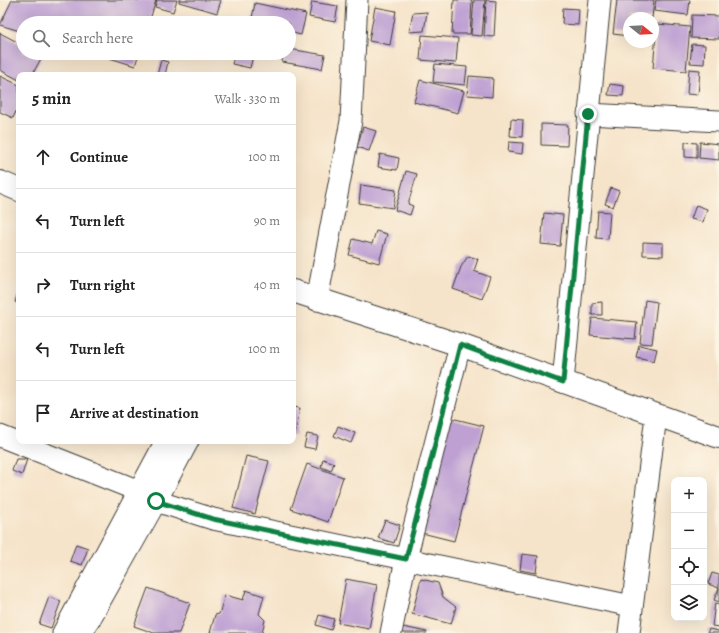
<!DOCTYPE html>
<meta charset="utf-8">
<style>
body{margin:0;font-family:Alegreya,serif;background:#f6f6f6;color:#222}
.controls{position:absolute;right:12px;bottom:12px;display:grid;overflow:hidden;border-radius:8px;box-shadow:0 4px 16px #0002}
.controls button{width:36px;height:36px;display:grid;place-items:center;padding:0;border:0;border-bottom:1px solid #e0e0e0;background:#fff;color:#222;font:20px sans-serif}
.compass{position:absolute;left:623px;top:12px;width:36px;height:36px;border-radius:50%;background:#fff;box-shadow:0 4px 16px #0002;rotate:108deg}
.stop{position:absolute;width:12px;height:12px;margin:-9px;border:3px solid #0b8043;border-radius:50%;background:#fff}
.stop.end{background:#0b8043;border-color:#fff;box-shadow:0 1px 4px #0008}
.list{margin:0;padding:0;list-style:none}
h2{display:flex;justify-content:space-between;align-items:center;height:52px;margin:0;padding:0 16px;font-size:17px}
h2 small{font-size:13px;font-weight:400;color:#767676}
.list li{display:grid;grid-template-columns:26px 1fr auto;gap:12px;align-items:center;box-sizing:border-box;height:64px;padding:0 16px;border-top:1px solid #e0e0e0}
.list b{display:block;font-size:15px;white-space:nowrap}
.list em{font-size:13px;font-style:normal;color:#767676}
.icon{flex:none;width:22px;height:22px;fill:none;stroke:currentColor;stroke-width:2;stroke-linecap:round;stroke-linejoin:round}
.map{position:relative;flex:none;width:719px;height:633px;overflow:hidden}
.search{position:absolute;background:#fff;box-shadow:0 4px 16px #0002;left:16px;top:16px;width:280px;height:44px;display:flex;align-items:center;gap:10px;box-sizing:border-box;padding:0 14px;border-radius:22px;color:#767676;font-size:15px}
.panel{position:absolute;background:#fff;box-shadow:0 4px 16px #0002;left:16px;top:72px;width:280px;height:372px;border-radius:8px}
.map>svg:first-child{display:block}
.building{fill:#bea0d3}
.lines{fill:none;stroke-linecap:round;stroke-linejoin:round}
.minor-casing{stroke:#3d3a36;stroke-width:23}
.major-casing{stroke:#3d3a36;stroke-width:24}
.minor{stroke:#fff;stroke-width:21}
.major{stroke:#fff;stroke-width:22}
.route{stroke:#0b8043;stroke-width:5}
</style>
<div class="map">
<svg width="719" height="633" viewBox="0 0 719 633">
<rect width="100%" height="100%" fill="#fcf5e5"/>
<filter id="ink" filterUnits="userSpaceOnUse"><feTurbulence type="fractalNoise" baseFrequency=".025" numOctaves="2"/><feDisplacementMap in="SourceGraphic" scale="8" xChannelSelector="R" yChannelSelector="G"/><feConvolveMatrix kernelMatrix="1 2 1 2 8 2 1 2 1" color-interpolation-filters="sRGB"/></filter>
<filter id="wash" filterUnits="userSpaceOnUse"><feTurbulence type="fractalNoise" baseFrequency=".012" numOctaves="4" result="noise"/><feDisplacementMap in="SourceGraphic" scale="16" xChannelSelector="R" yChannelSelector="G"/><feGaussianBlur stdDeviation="0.9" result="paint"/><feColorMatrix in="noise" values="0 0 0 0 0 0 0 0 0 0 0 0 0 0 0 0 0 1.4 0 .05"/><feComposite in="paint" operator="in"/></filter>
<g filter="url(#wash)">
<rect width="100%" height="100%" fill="#f6e4ca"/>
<g id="blocks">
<g class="building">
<polygon points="12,0 156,0 149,23 23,23 23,32 0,25"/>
<polygon points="157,0 177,0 173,12 155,7"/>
<polygon points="179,0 221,0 217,13 179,2"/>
<polygon points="454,0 472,0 470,34 452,34"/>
<polygon points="474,0 485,0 482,36 471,35"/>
<polygon points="486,0 496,1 494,37 484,36"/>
<polygon points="617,0 654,0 652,18 629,18 629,36 613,34"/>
<polygon points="656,0 690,0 688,15 654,11"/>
<polygon points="312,2 338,6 335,22 309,17"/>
<polygon points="255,3 306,14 301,35 289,32 289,23 251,23"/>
<polygon points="375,7 396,11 390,45 369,41"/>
<polygon points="563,8 579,9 578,25 562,24"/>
<polygon points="427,12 424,31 409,32 413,13"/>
<polygon points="692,15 719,16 719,39 691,38"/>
<polygon points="657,24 690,27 686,71 653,68"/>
<polygon points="0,33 23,45 23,53 39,53 43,55 32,75 19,75 19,80 0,70"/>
<polygon points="422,35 458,38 456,63 420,60"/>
<polygon points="692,44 705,45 704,64 690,63"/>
<polygon points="289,49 325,55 322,69 282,62 283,53 289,53"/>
<polygon points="94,53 139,53 135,66"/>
<polygon points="235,53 253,56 250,68 232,64"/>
<polygon points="161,60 168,62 165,75 157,75"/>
<polygon points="435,64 467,67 465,85 433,82"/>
<polygon points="689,69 700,70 698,95 687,94"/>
<polygon points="0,76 19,85 19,105 13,118 0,112"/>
<polygon points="469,76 493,78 492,97 467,95"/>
<polygon points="420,80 464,91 458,113 414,102"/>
<polygon points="610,84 624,86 623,96 608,95"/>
<polygon points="511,119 523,120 522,137 510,136"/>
<polygon points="541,124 568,125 567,146 541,145"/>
<polygon points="363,127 376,131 369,151 357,147"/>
<polygon points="509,142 523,143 522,154 508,152"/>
<polygon points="685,142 697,143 697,158 685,157"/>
<polygon points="700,142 719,144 719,160 699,158"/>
<polygon points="380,154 399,158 397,170 378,167"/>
<polygon points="406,171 417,174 408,204 413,206 410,215 395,210"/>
<polygon points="361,185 396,190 393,208 359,203"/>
<polygon points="611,188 619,191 613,207 605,204"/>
<polygon points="696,205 707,209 703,222 691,219"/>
<polygon points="598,211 610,212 608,239 596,238"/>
<polygon points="544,213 563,215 560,246 541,244"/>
<polygon points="376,231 387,234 379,263 349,255 353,239 372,244"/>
<polygon points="643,242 663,243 663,256 643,255"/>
<polygon points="468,256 478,259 474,271 490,277 482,299 453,289 461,267"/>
<polygon points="19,291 19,304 15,302"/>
<polygon points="645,300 657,302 652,344 640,343"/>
<polygon points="602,302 602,315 592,315 592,303"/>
<polygon points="592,318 637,322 635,339 590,335"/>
<polygon points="639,345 657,349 654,361 636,357"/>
<polygon points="293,407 300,408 295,436 293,435"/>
<polygon points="447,417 484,426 454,541 418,532"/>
<polygon points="338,426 355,433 351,443 334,436"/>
<polygon points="307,434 318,436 315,449 304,447"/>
<polygon points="246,456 269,461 255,514 233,508"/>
<polygon points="16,459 27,459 22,475 12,471"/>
<polygon points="323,459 334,463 331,471 321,467"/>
<polygon points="307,464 343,477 328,522 291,509"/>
<polygon points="385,520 400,525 394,543 378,538"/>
<polygon points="76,544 88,548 82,565 70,561"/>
<polygon points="522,554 538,556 536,573 520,570"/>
<polygon points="712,573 719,575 719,602 714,600 719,588 708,584"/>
<polygon points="346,579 377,585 369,629 338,623"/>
<polygon points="421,579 438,583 443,597 456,607 451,624 412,614"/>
<polygon points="148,588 190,603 179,633 154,633 134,626"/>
<polygon points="246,590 264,596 259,614 265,620 262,633 210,633 215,615 219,614 225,595 243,600"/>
<polygon points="49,597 61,601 51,628 39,624"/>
<polygon points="715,603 719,604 719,627 712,626"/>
<polygon points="319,615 334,619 331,630 316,625"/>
<polygon points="403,627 427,632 427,633 402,633"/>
<polygon points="709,629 719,631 719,633 707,633"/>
</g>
</g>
</g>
<g filter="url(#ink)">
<use href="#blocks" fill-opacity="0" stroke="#3d3a36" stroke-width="1"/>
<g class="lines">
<g class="minor-casing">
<g id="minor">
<polyline points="588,114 719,121"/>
<polyline points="317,300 351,121 357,0"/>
<polyline points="563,382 600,0"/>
<polyline points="0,436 139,491 156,501 213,519 632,606"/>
<polyline points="63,633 166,441"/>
<polyline points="82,633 156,501 188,441"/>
<polyline points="391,633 406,559 460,345"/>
<polyline points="629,633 656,416"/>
</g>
</g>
<g class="major-casing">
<g id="major">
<polyline points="0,182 19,190"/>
<polyline points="293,291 460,345 719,437"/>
</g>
</g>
<use href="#minor" class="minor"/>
<use href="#major" class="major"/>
</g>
</g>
<g class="lines" filter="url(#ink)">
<polyline class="route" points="156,501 213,519 406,559 460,345 563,382 588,114"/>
</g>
</svg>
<div class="controls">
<button>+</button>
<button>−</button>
<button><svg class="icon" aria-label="locate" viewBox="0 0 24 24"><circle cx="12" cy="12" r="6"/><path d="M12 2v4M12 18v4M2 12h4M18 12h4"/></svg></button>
<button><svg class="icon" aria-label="layers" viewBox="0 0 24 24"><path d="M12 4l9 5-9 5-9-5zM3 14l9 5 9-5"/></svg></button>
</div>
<svg class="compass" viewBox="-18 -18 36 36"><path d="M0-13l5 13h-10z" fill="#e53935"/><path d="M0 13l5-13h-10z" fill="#767676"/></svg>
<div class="stop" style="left:156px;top:501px"></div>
<div class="stop end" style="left:588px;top:114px"></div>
<div class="search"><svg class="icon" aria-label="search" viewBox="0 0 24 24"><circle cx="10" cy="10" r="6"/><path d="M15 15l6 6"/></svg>Search here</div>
<section class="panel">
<h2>5 min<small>Walk · 330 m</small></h2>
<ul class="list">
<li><svg class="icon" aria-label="ahead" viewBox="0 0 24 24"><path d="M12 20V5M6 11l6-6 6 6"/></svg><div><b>Continue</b></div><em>100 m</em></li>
<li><svg class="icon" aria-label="left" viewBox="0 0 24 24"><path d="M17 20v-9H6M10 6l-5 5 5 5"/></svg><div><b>Turn left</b></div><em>90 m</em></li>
<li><svg class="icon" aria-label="right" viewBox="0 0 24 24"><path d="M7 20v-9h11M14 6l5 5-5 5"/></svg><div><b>Turn right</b></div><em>40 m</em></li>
<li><svg class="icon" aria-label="left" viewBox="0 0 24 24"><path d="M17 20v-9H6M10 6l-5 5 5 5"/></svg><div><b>Turn left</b></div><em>100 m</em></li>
<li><svg class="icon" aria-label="arrive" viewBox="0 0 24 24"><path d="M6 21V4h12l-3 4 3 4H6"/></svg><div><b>Arrive at destination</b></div></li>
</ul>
</section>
</div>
